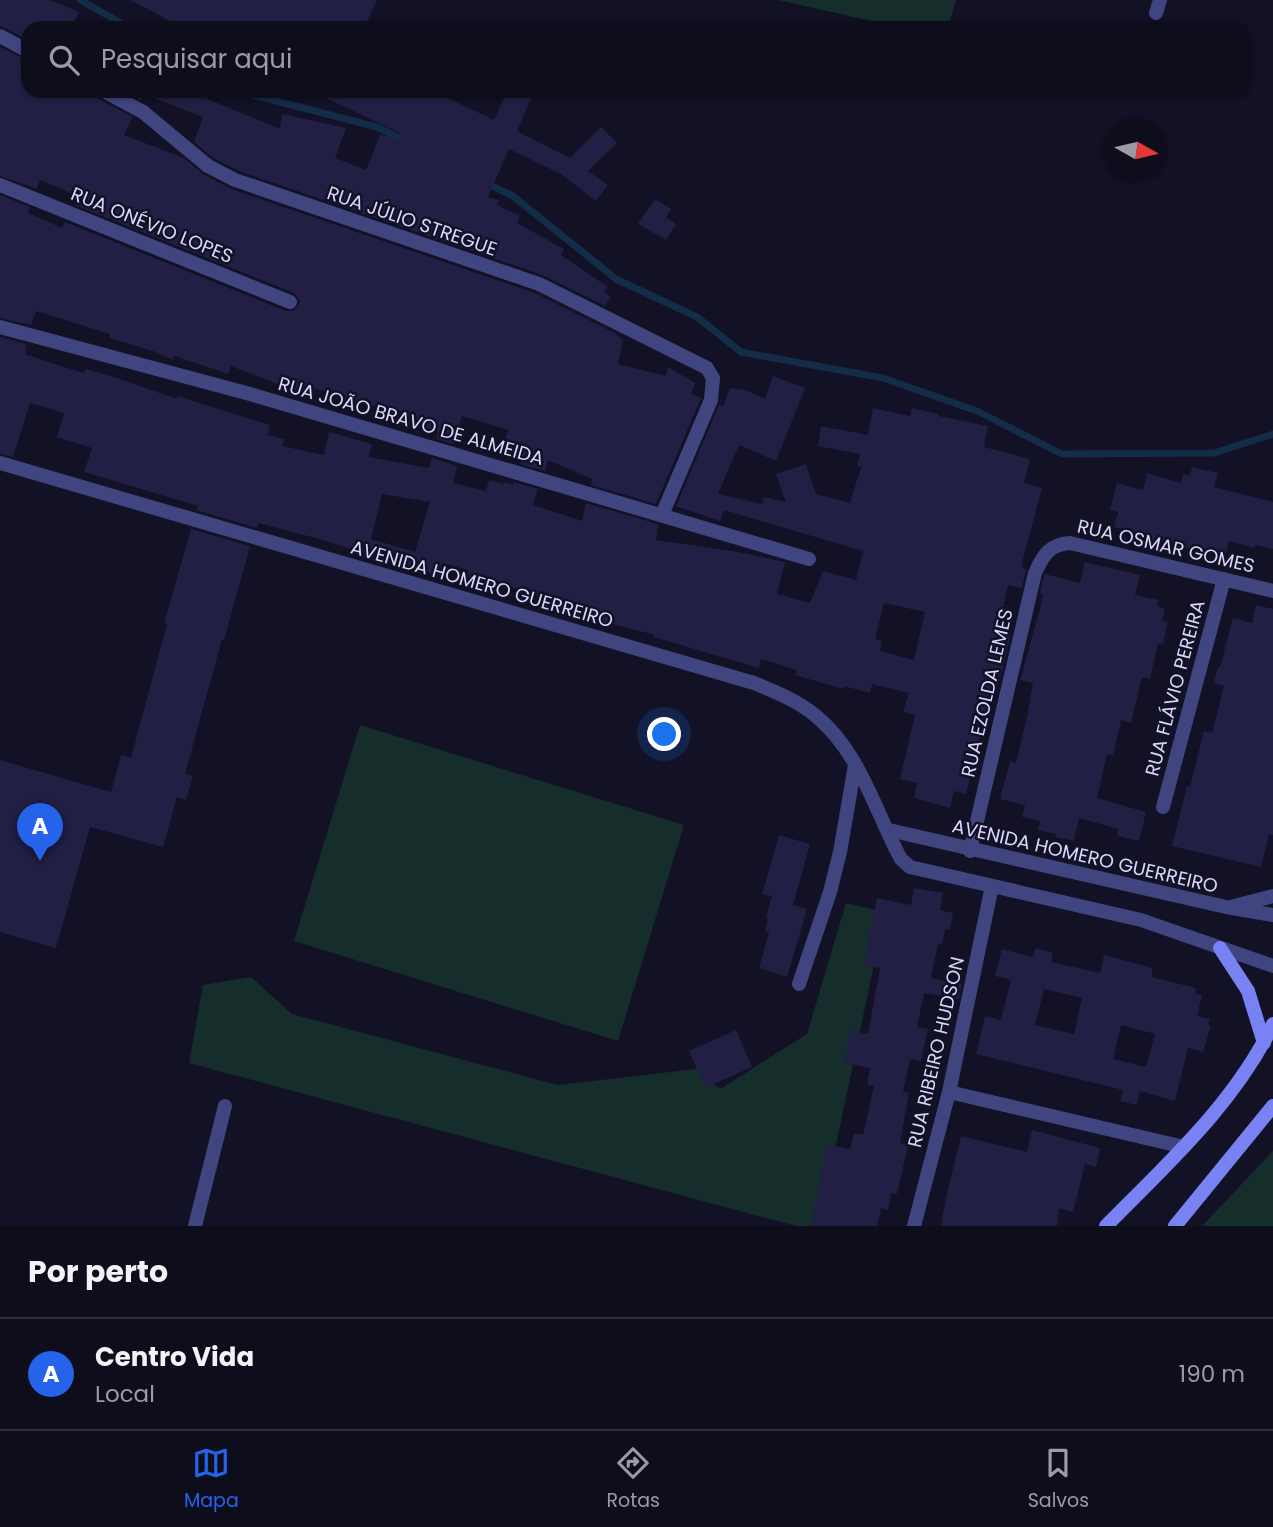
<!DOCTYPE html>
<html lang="pt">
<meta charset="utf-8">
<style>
body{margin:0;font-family:Poppins,sans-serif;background:#1c1b29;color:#f1f3f6}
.compass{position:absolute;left:1105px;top:119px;width:63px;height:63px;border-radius:50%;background:#0e0d1c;box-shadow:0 2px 5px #0004;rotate:98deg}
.you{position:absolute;left:665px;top:735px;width:24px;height:24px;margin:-18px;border:5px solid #fff;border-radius:50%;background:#1a73e8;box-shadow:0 0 0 10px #1a73e833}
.badge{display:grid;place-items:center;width:46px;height:46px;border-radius:50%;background:#2563eb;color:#fff;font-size:23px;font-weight:700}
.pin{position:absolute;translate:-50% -58px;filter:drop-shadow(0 2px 4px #0008)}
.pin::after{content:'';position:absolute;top:37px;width:24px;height:21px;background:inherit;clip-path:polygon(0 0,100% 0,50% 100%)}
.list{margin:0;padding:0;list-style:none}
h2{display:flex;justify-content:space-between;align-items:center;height:91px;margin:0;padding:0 28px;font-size:30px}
h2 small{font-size:23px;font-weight:400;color:#9b9ca3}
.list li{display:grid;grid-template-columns:46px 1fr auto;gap:21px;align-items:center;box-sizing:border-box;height:112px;padding:0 28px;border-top:2px solid #2e2d3b}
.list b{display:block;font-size:26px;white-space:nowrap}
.list p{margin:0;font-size:23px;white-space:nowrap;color:#9b9ca3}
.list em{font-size:23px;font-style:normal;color:#9b9ca3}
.icon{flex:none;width:38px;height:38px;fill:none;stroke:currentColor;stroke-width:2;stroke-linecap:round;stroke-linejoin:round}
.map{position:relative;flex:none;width:1273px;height:1226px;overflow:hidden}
.search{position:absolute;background:#0e0d1c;box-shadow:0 2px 5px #0004;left:21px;right:21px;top:21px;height:77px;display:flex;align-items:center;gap:18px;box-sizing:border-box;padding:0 24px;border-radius:21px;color:#9b9ca3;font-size:26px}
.sheet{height:203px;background:#0e0d1c}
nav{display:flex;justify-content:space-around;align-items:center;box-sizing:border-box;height:98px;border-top:2px solid #2e2d3b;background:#0e0d1c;font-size:19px;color:#9b9ca3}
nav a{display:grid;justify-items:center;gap:4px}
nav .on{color:#2563eb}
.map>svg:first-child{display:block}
.green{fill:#152e2b}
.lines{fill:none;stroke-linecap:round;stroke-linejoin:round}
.stream{stroke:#132c47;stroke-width:7}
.building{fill:#221f44;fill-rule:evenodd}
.lane{stroke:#404580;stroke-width:14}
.street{stroke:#404580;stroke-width:14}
.secondary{stroke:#7882f3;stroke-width:14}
.labels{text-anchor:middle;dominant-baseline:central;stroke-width:5;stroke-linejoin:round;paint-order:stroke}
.street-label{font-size:19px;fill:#d9d8fc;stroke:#121125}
</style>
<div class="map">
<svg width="1273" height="1226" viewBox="0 0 1273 1226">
<rect width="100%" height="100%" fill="#121125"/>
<g class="green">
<polygon points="778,0 956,0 948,28 903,28"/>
<polygon points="360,725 684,825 618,1041 294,941"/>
<polygon points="846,903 885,912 819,1226 796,1226 189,1063 203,985 251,977 292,1014 558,1085 696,1069 720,1089 807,1034"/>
<polygon points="1273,1151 1273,1226 1202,1226"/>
</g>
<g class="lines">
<g class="stream">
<polyline points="80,0 130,28"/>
<polyline points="237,91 377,127 407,142"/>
<polyline points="486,183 513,196 616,279 697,317 741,352 883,378 977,411 1062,454 1214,453 1273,434"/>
</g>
</g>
<g class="building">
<polygon points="0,0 50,0 79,12 71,28 28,28 28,40 0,26"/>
<polygon points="130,0 377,0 364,28 184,28"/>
<polygon points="0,47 28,61 28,91 94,91 99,99 133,117 124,135 184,158 203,174 231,189 535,293 615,333 623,340 618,364 666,376 668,367 695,383 691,394 701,398 656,504 591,485 592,479 548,460 545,471 520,464 524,451 503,444 508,430 462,416 454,444 436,439 438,432 400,421 401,411 339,399 339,393 306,388 305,395 231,366 228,374 175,356 173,360 156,352 109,338 110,334 36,311 31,325 0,318 0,195 30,207 28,213 62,228 65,222 286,311 295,310 300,301 294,293 75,205 80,197 40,180 37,189 0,176"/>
<polygon points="124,91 201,91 200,96 280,129 282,114 346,128 335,158 366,170 380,135 398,139 400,133 311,91 433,91 494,120 507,91 534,91 517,131 570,158 601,127 617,143 588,171 608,185 596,201 561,174 509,149 488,197 499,200 497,205 520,216 517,223 564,249 561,255 608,287 604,292 611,297 605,306 542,275 239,171 213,158 194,142 203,117 144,94 141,100"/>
<polygon points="655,199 671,209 666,217 676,224 666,240 638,224"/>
<path d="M0 337 26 344 25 347 27 348 25 354 45 361 84 373 85 369 114 377 177 399V396L270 425 267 435 284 439 282 446 324 455 329 432 372 444 369 457 429 468 432 458 449 463 457 466 453 483 486 491 489 480 503 484 504 482 513 485 514 482 538 489 533 505 582 521 586 503 658 524 656 540 733 551 785 562 777 594 810 603 823 571 856 580 863 551 724 510 720 521 676 506 719 405 723 406 730 388 745 390 765 399 773 376 805 388 776 461 739 445 718 494 762 504 764 497 786 502 776 474 806 464 816 494 850 503 861 467 857 466 860 454 818 446 821 426 868 435 873 408 910 416 912 408 939 414V416L988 426 984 447 1030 459 1024 483 1042 488 1021 567 1026 569 1022 588 1008 585 998 631 1011 634 1001 676 995 674 985 713 988 714 983 733H981L966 794 954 791 950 808 914 798 917 783 900 779 915 715 903 712 909 693 872 684 870 693 844 686 843 689 795 675 796 670 761 659 759 668 654 637 655 635 547 607 549 600 489 579V581L467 575 468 570 442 563 438 576 350 551 351 549 319 539 259 523 257 528 196 510 198 506 84 472 92 448 57 437 64 413 30 403 13 457 0 454ZM382 494 430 502 415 552 371 539ZM884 603 925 612 914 660 880 651 882 641 875 639Z"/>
<polygon points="1192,467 1218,473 1214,487 1273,502 1273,549 1255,545 1254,548 1229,541 1225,557 1131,535 1132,531 1114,527 1118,512 1110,510 1117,483 1143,490 1147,473 1181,483 1183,474 1190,476"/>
<polygon points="191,529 250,546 224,640 222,639 185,774 193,776 186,800 177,797 163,847 90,827 56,948 0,932 0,760 111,792 121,755 131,758 167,624 164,623"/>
<polygon points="1085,562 1140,575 1135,595 1158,600 1157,606 1165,609 1162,621 1168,622 1163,644 1158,643 1150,679 1142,677 1131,723 1121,720 1113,756 1107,754 1097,798 1146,812 1139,841 1117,836 1118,829 1079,818 1074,841 1055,837 1056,834 1038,830 1040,821 1022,817 1025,805 1000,799 1010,761 1016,763 1027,717 1033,683 1020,680 1041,605 1043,594 1040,593 1044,576 1045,574 1080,583"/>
<polygon points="1256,605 1273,609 1273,835 1269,834 1261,867 1172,846 1187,786 1190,787 1204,731 1212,733 1224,686 1214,683 1218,666 1220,667 1233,618 1252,623"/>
<polygon points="779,835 810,844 793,905 807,909 787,977 759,968 769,932 765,931 768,918 766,917 772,896 762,894"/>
<polygon points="914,888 943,893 940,910 953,913 950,930 945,929 942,945 938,944 931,978 962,984 959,999 924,993 917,1027 928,1029 921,1061 910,1059 903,1092 909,1093 900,1143 908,1145 897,1194 891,1193 888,1210 881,1208 877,1226 811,1226 827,1145 850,1149 854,1133 863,1135 874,1086 867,1085 870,1068 844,1063 850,1030 868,1034 880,968 864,965 877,898 911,905"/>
<path d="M1036 948 1053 953 1051 962 1100 973 1104 955 1153 968 1151 977 1196 988 1195 994 1202 995 1197 1016 1210 1019 1208 1025H1211L1203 1052 1188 1048 1175 1101 1140 1091 1137 1105 1120 1101 1123 1090 976 1054 985 1016 1001 1020 1011 980 995 976 1002 949 1033 957ZM1044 989 1082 998 1074 1034 1035 1025ZM1121 1025 1155 1034 1146 1067 1113 1059Z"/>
<polygon points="736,1030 752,1067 705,1088 689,1051"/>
<polygon points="1032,1130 1100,1148 1096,1167 1085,1164 1073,1212 1059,1208 1057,1226 941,1226 946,1197 961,1136 1027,1152"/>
</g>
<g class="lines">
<g class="lane">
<polyline points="1156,13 1160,0"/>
<polyline points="799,984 830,892 840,852 855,765"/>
</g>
<g class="street">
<polyline points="0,36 28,51"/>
<polyline points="104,91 143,112 208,166 235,180 539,284 707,368 713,378 711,400 662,515"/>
<polyline points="0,185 290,302"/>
<polyline points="0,327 250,394 809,559"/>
<path d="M0 463 754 683C776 692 798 701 816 716 860 752 875 811 901 859L910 867 1141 920 1273 966"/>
<polyline points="1163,807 1224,579"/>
<polyline points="889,830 1226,907 1273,915"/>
<path d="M970 851 1035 573C1043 555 1050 544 1070 543L1273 591"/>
<polyline points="1234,906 1273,896"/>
<polyline points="949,1092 1184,1147"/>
<polyline points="195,1226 225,1106"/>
<polyline points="914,1226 949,1092 992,886"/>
</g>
<g class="secondary">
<polyline points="1220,948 1248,991 1264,1043"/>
<path d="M1106 1226C1167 1164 1235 1103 1273 1024"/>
<polyline points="1175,1226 1273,1106"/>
</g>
</g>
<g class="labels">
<g class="street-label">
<text transform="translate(412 221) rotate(19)">RUA JÚLIO STREGUE</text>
<text transform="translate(152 225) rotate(22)">RUA ONÉVIO LOPES</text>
<text transform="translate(411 421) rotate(16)">RUA JOÃO BRAVO DE ALMEIDA</text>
<text transform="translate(1166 546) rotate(13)">RUA OSMAR GOMES</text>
<text transform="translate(482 584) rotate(16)">AVENIDA HOMERO GUERREIRO</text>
<text transform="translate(1175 688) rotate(-75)">RUA FLÁVIO PEREIRA</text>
<text transform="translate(987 693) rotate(-77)">RUA EZOLDA LEMES</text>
<text transform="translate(1085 856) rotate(13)">AVENIDA HOMERO GUERREIRO</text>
<text transform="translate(936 1052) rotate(-77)">RUA RIBEIRO HUDSON</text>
</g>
</g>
</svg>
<svg class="compass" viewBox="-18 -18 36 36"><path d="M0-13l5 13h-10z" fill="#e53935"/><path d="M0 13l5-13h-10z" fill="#9b9ca3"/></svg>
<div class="you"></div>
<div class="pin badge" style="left:40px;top:861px">A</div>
<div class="search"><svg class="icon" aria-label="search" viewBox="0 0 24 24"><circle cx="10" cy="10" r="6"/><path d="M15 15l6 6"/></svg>Pesquisar aqui</div>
</div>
<section class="sheet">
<h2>Por perto<small></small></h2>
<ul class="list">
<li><span class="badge">A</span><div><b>Centro Vida</b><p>Local</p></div><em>190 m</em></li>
</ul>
</section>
<nav>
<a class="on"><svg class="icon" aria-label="map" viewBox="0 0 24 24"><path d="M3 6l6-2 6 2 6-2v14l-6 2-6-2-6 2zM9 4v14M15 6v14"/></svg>Mapa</a>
<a><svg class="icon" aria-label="directions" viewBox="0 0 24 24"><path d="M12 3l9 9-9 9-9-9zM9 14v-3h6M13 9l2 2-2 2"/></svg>Rotas</a>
<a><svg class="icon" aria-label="saved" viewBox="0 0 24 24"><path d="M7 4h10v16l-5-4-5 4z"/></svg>Salvos</a>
</nav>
